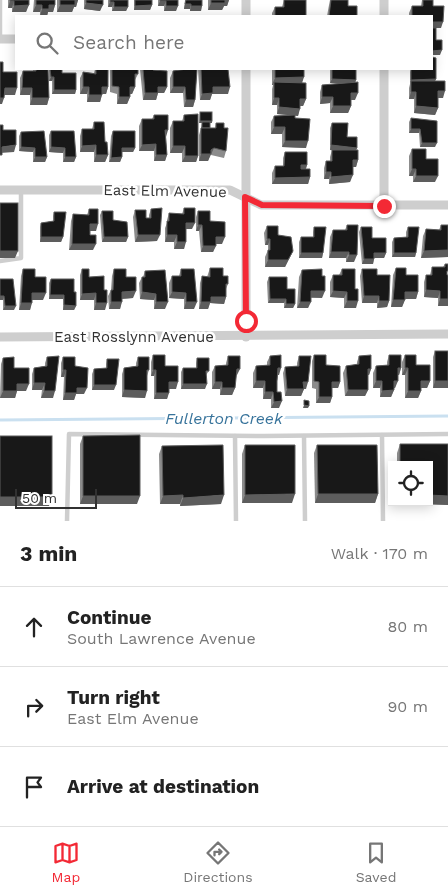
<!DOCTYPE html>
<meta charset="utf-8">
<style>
body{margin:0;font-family:"Work Sans",sans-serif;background:#f6f6f6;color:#222}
.controls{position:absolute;right:15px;bottom:15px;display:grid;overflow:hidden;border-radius:0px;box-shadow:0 2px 12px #0003}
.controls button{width:45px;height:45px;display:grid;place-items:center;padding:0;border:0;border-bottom:1px solid #e0e0e0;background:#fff;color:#222;font:25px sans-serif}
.scale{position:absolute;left:15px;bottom:12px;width:82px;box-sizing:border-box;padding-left:5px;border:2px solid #313131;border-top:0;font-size:14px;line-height:18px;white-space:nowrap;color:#313131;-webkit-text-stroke:4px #fff;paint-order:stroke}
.stop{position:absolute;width:15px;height:15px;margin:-11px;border:4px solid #f32935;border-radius:50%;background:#fff}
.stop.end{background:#f32935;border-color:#fff;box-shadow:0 1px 5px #0008}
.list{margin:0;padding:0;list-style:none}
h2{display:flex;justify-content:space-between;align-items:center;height:65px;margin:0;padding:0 20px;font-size:21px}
h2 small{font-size:16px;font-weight:400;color:#767676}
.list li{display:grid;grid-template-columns:32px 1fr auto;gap:15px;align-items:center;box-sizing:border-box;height:80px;padding:0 20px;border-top:1px solid #e0e0e0}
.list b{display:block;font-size:19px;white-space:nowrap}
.list p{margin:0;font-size:16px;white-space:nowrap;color:#767676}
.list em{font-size:16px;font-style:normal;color:#767676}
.icon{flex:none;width:28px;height:28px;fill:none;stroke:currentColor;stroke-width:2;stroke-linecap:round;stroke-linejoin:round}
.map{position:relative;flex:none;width:448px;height:521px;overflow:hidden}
.search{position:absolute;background:#fff;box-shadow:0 2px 12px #0003;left:15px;right:15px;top:15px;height:55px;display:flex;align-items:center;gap:12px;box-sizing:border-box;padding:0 18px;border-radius:0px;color:#767676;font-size:19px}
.sheet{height:305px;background:#fff}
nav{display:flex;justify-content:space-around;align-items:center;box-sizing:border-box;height:70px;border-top:1px solid #e0e0e0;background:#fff;font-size:14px;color:#767676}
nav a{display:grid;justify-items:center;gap:2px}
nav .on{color:#f32935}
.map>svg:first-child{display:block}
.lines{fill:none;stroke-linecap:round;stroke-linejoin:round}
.stream{stroke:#cae0f0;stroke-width:3}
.service{stroke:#cecece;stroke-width:4.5}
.minor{stroke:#cecece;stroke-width:9}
.wall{fill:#8c8c8c}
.shaded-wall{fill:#5d5d5d}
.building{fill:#181818;stroke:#5d5d5d}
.route{stroke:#f32935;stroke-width:6}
.labels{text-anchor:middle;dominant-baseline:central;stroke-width:5;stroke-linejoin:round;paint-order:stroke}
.street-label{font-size:15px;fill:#313131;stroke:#fff}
.water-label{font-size:16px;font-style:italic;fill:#37739b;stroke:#fff}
</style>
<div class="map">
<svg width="448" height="521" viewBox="0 0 448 521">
<rect width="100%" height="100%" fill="#fff"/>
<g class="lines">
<polyline class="stream" points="0,420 448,416"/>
<g class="service">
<polyline points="0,37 0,0"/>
<polyline points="0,261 21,258 21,190"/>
<polyline points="382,435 383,521"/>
<polyline points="235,436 236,521"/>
<polyline points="304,436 305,521"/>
<polyline points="67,521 69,434 264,436 448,434"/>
</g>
<g class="minor">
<polyline points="246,0 246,16"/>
<polyline points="384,16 384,0"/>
<polyline points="0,39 16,39"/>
<polyline points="246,69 246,337"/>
<polyline points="0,190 230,190 261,205 448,205"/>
<polyline points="384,206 384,69"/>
<polyline points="0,337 448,334"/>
</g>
</g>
<g class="wall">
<polygon points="8,0 29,0 26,12 12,12 12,8 8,8"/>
<polygon points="34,0 55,0 55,5 53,12 48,12 47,16 40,16 40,12 33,12"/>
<polygon points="57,0 78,0 76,7 74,7 72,12 57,12"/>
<polygon points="84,0 103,0 100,11 84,9"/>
<polygon points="108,0 128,0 128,7 126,11 112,11 112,7 108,7"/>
<polygon points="134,0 152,0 152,5 150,10 134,10"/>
<polygon points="158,0 178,0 176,11 164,11 164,6 158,6"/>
<polygon points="185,0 202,0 201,11 190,11 190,9 184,9"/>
<polygon points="208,0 229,0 227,6 224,6 222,10 208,10"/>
<polygon points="272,0 306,0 306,16 272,16 272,13 275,7 282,7 284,0"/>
<polygon points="330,0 348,0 348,6 357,16 327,16 329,5"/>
<polygon points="422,0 433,0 433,6 441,28 436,28 436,40 440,55 432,55 432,16 409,16 409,13 412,6 421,6"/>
<polygon points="33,69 48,69 49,98 47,105 30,105 30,95 20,95 20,78 23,71 33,71"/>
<polygon points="49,69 62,69 62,73 76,90 75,94 52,94 52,81 49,81"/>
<polygon points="95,69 108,69 108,87 106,94 102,94 100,102 87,102 87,94 80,94 80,78 83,72 94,73"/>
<polygon points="110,69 138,69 138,74 135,80 135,87 132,94 130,94 130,97 127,104 117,104 117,94 110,92"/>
<polygon points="140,69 153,69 153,70 167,87 164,93 158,93 156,100 143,100"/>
<polygon points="184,69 197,69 195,100 193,107 184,107 183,93 170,93 170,78 173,71"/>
<polygon points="198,69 228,69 228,94 212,94 210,100 200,100"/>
<polygon points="272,69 304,69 302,82 306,99 303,106 300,106 298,116 295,115 295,118 306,148 282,147 282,134 271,134 271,122 274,116 290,115 277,114 277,105 272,105 272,89 273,85 272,85"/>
<polygon points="330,69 356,69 355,82 355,100 351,100 351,106 348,113 330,113 330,103 320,104 320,92 322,85 342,84 330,83"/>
<polygon points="411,69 432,69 436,79 435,81 443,98 438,98 438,108 435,115 414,113 414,99 409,99 409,88 410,84 410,72"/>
<polygon points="200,112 212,121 212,123 210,123 210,128 215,128 216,123 226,151 224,158 211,155 210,155 208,161 199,161 199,135 201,128 202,123 199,123"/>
<polygon points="154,115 166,137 167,155 165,161 154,161 154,151 139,151 139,126 142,119 152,119"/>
<polygon points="184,115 198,156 196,162 182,162 182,153 170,153 170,128 173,121 182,121"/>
<polygon points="411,118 435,147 420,147 419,133 409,133 409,122"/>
<polygon points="94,122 105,142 108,155 105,162 94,162 94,152 80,152 80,136 82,129 92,129"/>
<polygon points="332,123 347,137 357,148 356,150 358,160 356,167 353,167 350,182 329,184 329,179 324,179 324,168 326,161 330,161 330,157 332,150 330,150 330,128"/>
<polygon points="51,131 76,157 74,162 63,162 63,153 49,152 49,135"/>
<polygon points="113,131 135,148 133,152 122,152 122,157 120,162 109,162 111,136"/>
<polygon points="21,132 47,157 45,162 33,162 33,152 19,151 19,136"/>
<polygon points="412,149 426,159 435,182 413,182 413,176 409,176 409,156"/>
<polygon points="285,152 307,165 306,169 310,177 308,184 272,184 272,173 275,166 283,166 283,158"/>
<polygon points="184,208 192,229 186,229 184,249 174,249 174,242 165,242 165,228 167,223 167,220 169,213 182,214"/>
<polygon points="89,209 96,231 90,231 90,235 93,250 69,250 71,221 73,214 87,215"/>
<polygon points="151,209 157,241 135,242 133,217 135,210 146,218 149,218 149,215"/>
<polygon points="102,211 113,220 128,237 126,242 102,242 100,215"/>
<polygon points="198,211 210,221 222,244 216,244 213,252 201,252 199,231 196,231 196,217"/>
<polygon points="54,212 63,237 61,242 40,242 40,227 41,223 53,221 53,216"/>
<polygon points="347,225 354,262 346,262 346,258 329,258 330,237 333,230 345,230"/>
<polygon points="441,225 448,257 421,258 423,236 426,229 439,230"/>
<polygon points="267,226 278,235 293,251 285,267 265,267 265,257 268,250 268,245 265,245 264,233"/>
<polygon points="314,227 323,253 322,258 299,258 299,242 301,237 313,237 313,232"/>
<polygon points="361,227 386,253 384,258 374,258 373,264 362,264 359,232"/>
<polygon points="408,227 416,253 415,257 392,257 392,242 394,238 406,237 406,232"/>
<polygon points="445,264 448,306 438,306 438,298 424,297 424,282 426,275 430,275 432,267 443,267"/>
<polygon points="210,268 223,276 228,284 226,289 226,297 224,304 210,303 208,309 199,309 200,283 202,276 207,277"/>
<polygon points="396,268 406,275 418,292 416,299 405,299 402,307 391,307 393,275"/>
<polygon points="23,269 35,277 43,300 32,300 30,310 19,310 21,276"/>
<polygon points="82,269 89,277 105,310 94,310 94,300 80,300 80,275"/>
<polygon points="114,269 126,277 133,298 122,299 120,309 109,309 108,296 111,290 112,276"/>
<polygon points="181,269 194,309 184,309 184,299 169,298 169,283 172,276 179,276"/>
<polygon points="342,269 355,289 356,308 344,308 344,298 330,297 330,282 333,275 339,275"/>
<polygon points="362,269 377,275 389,301 387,307 377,308 377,303 362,303 360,276"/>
<polygon points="302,270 322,298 311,298 308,308 297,308 299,277"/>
<polygon points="145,271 165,309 154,309 154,300 140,299 139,283 142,277 143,277"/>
<polygon points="269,277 287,289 295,304 293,308 284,308 284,303 268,303 267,282"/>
<polygon points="0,279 14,310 3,310 3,300 0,300"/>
<polygon points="51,279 74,292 76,306 74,310 63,310 63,299 49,299 49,283"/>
<polygon points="435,351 448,388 433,388 433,357"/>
<polygon points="153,355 165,366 176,389 169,389 167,399 154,399 154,376 151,376 151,362"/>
<polygon points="314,355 326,365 340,382 338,388 332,388 332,397 330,403 316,403 316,389 312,388 312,361"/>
<polygon points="389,355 401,368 399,375 398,375 395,388 394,388 394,390 391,397 380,397 380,388 373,388 373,373 376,366 387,365 387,362"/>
<polygon points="405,355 416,365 430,381 427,388 421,388 421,391 418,398 405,398 405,375 402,375 402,362"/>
<polygon points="228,356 237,375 236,375 235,388 232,395 220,395 220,389 212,389 212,372 215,366 226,365 226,363"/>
<polygon points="270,356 279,375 278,375 277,381 277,392 279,408 271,408 271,399 263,399 263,388 253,388 253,373 256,366 267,365 267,362"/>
<polygon points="299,356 306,389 304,389 301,396 285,396 283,373 285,367 297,366 297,363"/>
<polygon points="359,356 371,369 369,375 368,375 368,390 365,396 345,396 343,373 346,366 357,365 357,362"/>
<polygon points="47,357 53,398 41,398 42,390 32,390 32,374 34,368 45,366 45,363"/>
<polygon points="63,357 75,366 84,394 76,394 74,400 63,400 64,377 61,377 61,363"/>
<polygon points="138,357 149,370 147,376 145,398 122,397 122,374 124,368 136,366 136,363"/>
<polygon points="3,358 14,368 26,391 17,391 15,398 0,398 1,364"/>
<polygon points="197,358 209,371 206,375 205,389 181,389 181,372 183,368 196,368 196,363"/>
<polygon points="107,359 114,390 92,390 92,374 94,369 106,368 106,364"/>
<polygon points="83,436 137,504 80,504 80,444"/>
<polygon points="400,444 448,444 448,505 397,503 429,502 429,465 397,465 397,453"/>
<polygon points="245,445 292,503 242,503 242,454"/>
<polygon points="317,445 378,494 375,503 315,503 314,453"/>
<polygon points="162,446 221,504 180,506 180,504 160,504 159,454"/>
</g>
<g class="shaded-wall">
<polygon points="75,0 78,0 76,7 74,7 72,12 57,12 60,5"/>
<polygon points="224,0 229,0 227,6 224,6 222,10 208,10 211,3"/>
<polygon points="10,1 14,1 12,8 8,8"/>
<polygon points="160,1 166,1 164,6 158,6"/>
<polygon points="110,2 114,2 112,7 108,7"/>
<polygon points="86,3 103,5 100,11 84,9"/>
<polygon points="185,4 191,4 190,9 184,9"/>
<polygon points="29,5 26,12 12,12 14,6"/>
<polygon points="36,5 42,5 40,12 33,12"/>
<polygon points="49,5 55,5 53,12 48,12 47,16 40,16 42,9"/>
<polygon points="152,5 150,10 134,10 135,6"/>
<polygon points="166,6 178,6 176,11 164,11"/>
<polygon points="191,6 202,6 201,11 190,11"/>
<polygon points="114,7 128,7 126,11 112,11"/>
<polygon points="432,22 443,22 441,28 432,28"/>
<polygon points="442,50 440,55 432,55 432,51"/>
<polygon points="51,77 54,77 52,81 49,81"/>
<polygon points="304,77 302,83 274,82 273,85 272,85 275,78"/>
<polygon points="332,79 356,80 355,84 330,83"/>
<polygon points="436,79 434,83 411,81 410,84 411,80"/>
<polygon points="83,87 89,87 87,94 80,94"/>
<polygon points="102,87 108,87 106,94 100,94"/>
<polygon points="130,87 135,87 132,94 127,94"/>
<polygon points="158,87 167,87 164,93 158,93 156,100 143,100 145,93"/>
<polygon points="173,87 185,87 183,93 170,93"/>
<polygon points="213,87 230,87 228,94 212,94 210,100 200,100 202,94"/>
<polygon points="5,88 17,88 15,95 2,95"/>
<polygon points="22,88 32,88 30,95 20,95"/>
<polygon points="54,90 76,90 75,94 52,94"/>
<polygon points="438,91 445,91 443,98 435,98"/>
<polygon points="411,92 416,92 414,99 409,99"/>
<polygon points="351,93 358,93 355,100 348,100"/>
<polygon points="89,95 102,95 100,102 87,102"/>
<polygon points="119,97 130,97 127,104 117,104"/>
<polygon points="322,97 333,97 330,103 320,104"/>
<polygon points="0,98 4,98 2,104 0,104"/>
<polygon points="32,98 49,98 47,105 30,105"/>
<polygon points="274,98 279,98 277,105 272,105"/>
<polygon points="300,99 306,99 303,106 298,106"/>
<polygon points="186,100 195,100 193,107 184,107"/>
<polygon points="333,106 351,106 348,113 330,113"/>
<polygon points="416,106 438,108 435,115 414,113"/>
<polygon points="279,107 300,109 298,116 277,114"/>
<polygon points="200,121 212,121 212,123 199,123"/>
<polygon points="274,127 285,127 282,134 271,134"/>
<polygon points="411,129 420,129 419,133 409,133"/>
<polygon points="165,130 168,130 166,137"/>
<polygon points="285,141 308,141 306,148 282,147"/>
<polygon points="422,143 437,143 435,147 420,147"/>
<polygon points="156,144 154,151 139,151 142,145"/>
<polygon points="16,145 14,152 0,153 2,147"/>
<polygon points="96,145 94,152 80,152 82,146"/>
<polygon points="331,145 357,148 355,153 330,150"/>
<polygon points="173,146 185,146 182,153 170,153"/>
<polygon points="21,147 35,148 33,152 19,151"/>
<polygon points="51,147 65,148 63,153 49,152"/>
<polygon points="122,148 135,148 133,152 120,152"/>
<polygon points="214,148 208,161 199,161 201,154"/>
<polygon points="96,155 108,155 105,162 94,162"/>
<polygon points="156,155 167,155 165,161 154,161"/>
<polygon points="185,156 198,156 196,162 182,162"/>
<polygon points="35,157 47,157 45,162 33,162"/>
<polygon points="65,157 76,157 74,162 63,162"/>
<polygon points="122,157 120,162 109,162 111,158"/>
<polygon points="353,160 358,160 356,167 351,167"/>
<polygon points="301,165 307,165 305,171 299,171"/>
<polygon points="412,169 416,169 413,176 409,176"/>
<polygon points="326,172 331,172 329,179 324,179"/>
<polygon points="353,175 350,182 329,184 331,177"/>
<polygon points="416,176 438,176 435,182 413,182"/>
<polygon points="310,177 308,184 272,184 275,178"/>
<polygon points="186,223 195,223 192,229 184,229"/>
<polygon points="90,224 98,224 96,231 88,231"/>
<polygon points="198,225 202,225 199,231 196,231"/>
<polygon points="138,235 160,235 157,241 135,242"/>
<polygon points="167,235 177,235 174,242 165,242"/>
<polygon points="41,237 63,237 61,242 40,242"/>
<polygon points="104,237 128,237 126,242 102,242"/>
<polygon points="216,237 225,237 222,244 213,244"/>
<polygon points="267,239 270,239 268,245 265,245"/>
<polygon points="177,242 186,242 184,249 174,249"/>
<polygon points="72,244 96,244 93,250 69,250"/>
<polygon points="203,246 216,246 213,252 201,252"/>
<polygon points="448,250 448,257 421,258 424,251"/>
<polygon points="0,251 18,251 15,258 0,258"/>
<polygon points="293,251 285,267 265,267 268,260"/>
<polygon points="331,252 349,252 346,258 329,258"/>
<polygon points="301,253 323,253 322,258 299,258"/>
<polygon points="374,253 386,253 384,258 373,258"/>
<polygon points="394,253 416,253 415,257 392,257"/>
<polygon points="349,255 357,255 354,262 346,262"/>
<polygon points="364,259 374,259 373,264 362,264"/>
<polygon points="426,290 440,291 438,298 424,297"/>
<polygon points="136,291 133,298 120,299 122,292"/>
<polygon points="311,291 325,291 322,298 308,297"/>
<polygon points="333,291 347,292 344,298 330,297"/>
<polygon points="142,292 156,294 154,300 140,299"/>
<polygon points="172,292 186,293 184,299 169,298"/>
<polygon points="405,292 418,292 416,299 402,299"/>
<polygon points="32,293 46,293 43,300 30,300"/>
<polygon points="96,293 94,300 80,300 82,294"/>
<polygon points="50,295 64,295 63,299 49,299"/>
<polygon points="0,296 4,296 3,300 0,300"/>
<polygon points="364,296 379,296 377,303 362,303"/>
<polygon points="211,297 226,297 224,304 210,303 208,309 199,309 201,302"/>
<polygon points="270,299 286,299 284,303 268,303"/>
<polygon points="440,299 448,299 448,306 438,306"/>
<polygon points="393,300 405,300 402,307 391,307"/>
<polygon points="347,301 358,301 356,308 344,308"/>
<polygon points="379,301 389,301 387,307 377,308"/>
<polygon points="111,302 122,302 120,309 109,309"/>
<polygon points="156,302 168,302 165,309 154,309"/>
<polygon points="186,302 197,302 194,309 184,309"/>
<polygon points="300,302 311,302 308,308 297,308"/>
<polygon points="21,303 32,303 30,310 19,310"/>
<polygon points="96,303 107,303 105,310 94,310"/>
<polygon points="286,304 295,304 293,308 284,308"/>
<polygon points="64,305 76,306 74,310 63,310"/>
<polygon points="5,306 16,306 14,310 3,310"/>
<polygon points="278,368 281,368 279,375 276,375"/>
<polygon points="398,368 401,368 399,375 395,375"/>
<polygon points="405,368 408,368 405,375 402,375"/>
<polygon points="237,369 240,369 237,375 234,375"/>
<polygon points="368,369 371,369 369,375 366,375"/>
<polygon points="63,370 66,370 64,377 61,377"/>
<polygon points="153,370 156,370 154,376 151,376"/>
<polygon points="256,381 265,381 263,388 253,388"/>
<polygon points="376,381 382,381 380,388 373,388"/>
<polygon points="394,381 398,381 395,388 391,388"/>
<polygon points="421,381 430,381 427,388 418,388"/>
<polygon points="435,381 448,381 448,388 433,388"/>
<polygon points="169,382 178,382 176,389 167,389"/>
<polygon points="215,382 222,382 220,389 212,389"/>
<polygon points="303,382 308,382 306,389 301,389"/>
<polygon points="332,382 340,382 338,388 329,388"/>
<polygon points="34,383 45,383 42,390 32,390"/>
<polygon points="17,384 29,384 26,391 15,391"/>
<polygon points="183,384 207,384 205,389 181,389"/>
<polygon points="94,385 116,385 114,390 92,390"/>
<polygon points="77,388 87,388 84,394 76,394 74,400 63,400 65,393"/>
<polygon points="222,388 235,388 232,395 220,395"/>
<polygon points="287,389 304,389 301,396 285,396"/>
<polygon points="124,390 147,391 145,398 122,397"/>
<polygon points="348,390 368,390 365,396 345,396"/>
<polygon points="394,390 391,397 380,397 382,391"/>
<polygon points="3,391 17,391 15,398 0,398"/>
<polygon points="44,391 55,391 53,398 41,398"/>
<polygon points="408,391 421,391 418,398 405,398"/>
<polygon points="265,392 273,392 271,399 263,399"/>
<polygon points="156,393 169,393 167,399 154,399"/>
<polygon points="319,397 332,397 330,403 316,403"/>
<polygon points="282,401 279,408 271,408 274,402"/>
<polygon points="304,405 309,406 308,408 303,408"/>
<polygon points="295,494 292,503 242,503 245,495"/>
<polygon points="318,494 378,494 375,503 315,503"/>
<polygon points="183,495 180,504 160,504 163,496"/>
<polygon points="224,495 221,504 180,506 183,498"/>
<polygon points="429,495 448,496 448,505 397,503 429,502"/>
<polygon points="83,496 140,496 137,504 80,504"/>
<polygon points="0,497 52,497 49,506 0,506"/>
</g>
<g class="building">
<polygon points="10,0 29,0 29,5 14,6 14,1 10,1"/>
<polygon points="36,0 55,0 55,5 49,5 49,9 42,9 42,5 36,5"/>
<polygon points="60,0 78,0 75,0 75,5 60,5"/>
<polygon points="86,0 103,0 103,5 86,3"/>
<polygon points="110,0 128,0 128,7 114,7 114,2 110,2"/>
<polygon points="135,0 152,0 152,5 135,6"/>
<polygon points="160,0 178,0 178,6 166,6 166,1 160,1"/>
<polygon points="186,0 202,0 202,6 191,6 191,4 185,4"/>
<rect x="211" y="0" width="14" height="3"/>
<polygon points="284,0 306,0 306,16 275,16 275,7 284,7"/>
<polygon points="331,0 348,0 348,6 357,6 357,16 329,16"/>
<polygon points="423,0 433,0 433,6 444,6 443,22 432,22 432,16 412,16 412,6 423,6"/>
<polygon points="432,28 436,28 436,40 442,40 442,50 432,51"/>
<polygon points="432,57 436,58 436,79 411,80 411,69 432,69"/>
<polygon points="0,62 3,62 3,72 17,72 17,88 5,88 4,98 0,98"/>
<polygon points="36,69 48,69 49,98 32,98 32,88 22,88 23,71 36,71"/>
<polygon points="50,69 62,69 62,73 76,73 76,90 54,90 54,77 51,77"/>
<polygon points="96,69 108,69 108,87 102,87 102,95 89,95 89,87 83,87 83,72 96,74"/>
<polygon points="112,69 138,69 138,74 135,74 135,87 130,87 130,97 119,97 119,87 112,86"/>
<polygon points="143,69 153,69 153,70 167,71 167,87 158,87 158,93 145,93"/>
<polygon points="187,69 197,69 195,100 186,100 185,87 173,87 173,71"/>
<polygon points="201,69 228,69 230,87 213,87 213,93 202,94"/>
<polygon points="275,69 304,69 304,77 275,78"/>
<polygon points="332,69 356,69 356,80 332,79"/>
<polygon points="411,81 445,81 445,91 438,91 438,108 416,106 416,92 411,92"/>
<polygon points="274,82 306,83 306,99 300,99 300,109 279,107 279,98 274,98"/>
<polygon points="358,82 358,93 351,93 351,106 333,106 333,97 322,97 322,85"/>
<rect x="200" y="112" width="12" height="9"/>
<polygon points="198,114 198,156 185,156 185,146 173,146 173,121 184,121 184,115"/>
<polygon points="154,115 168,115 168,130 165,130 167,155 156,155 156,144 142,145 142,119 154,119"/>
<polygon points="295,115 295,118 310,119 308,141 285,141 285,127 274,127 274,116"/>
<polygon points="411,118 437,121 437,143 422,143 420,129 411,129"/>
<polygon points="94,122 104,122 105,142 107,142 108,155 96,155 96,145 82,146 82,129 94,129"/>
<rect x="202" y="122" width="8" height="6"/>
<polygon points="216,123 224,123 224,128 228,128 226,151 214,148 211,150 211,154 201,154 201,128 216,128"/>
<polygon points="332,123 348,123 347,137 357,137 357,148 331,145"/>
<polygon points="0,125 3,125 3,130 16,130 16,145 2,147 2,155 0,155"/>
<polygon points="44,131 47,157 35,157 35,148 21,147 21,132"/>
<polygon points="51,131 74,131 76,157 65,157 65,148 51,147"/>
<polygon points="113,131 135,131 135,148 122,148 122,157 111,158"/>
<polygon points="412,149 426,149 426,159 438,159 438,176 416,176 416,169 412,169"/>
<polygon points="332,150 358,150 358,160 353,160 353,175 331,177 331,172 326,172 326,161 332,161"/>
<polygon points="285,152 307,152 307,165 301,165 301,169 310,169 310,177 275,178 275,166 284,166"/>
<rect x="0" y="203" width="18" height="48"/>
<polygon points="162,208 160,235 138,235 135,210 146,210 146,218 151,218 151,209"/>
<polygon points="184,208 195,208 195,223 186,223 186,242 177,242 177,235 167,235 167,221 169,221 169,213 184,214"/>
<polygon points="89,209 98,209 98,224 90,224 90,235 96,235 96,244 72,244 73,214 89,215"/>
<polygon points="102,211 113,211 113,220 127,222 128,237 104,237"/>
<polygon points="198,211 210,211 210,221 225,222 225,237 216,237 216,246 203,246 202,225 198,225"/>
<polygon points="54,212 66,212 63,237 41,237 41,223 54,221"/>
<polygon points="347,225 358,225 357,255 349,255 349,252 331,252 333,230 347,230"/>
<polygon points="441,225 448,225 448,250 424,251 426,229 441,230"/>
<polygon points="267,226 278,226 278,235 291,237 293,251 288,260 268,260 268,250 270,250 270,239 267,239"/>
<polygon points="314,227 326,227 323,253 301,253 301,237 314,237"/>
<polygon points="361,227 372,227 372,238 386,238 386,253 374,253 374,259 364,259"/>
<polygon points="408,227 419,227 416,253 394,253 394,238 408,237"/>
<polygon points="445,264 448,264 448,271 447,271 447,275 448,275 448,299 440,299 440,291 426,290 426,275 432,275 432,267 445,267"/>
<polygon points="210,268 223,268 223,276 228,276 228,284 226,284 226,297 211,297 211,302 201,302 202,276 210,277"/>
<polygon points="396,268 406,268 406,275 418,275 418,292 405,292 405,300 393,300"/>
<polygon points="23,269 35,269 35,277 46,277 46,293 32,293 32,303 21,303"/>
<polygon points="82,269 89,269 89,277 104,276 104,290 107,290 107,303 96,303 96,293 82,294"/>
<polygon points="114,269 126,269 126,277 136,277 136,291 122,292 122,302 111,302 111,290 113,290"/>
<polygon points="181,269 194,269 197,302 186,302 186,293 172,292 172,276 181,276"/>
<polygon points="322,269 322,276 325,276 325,291 311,291 311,302 300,302 302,270"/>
<polygon points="342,269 355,269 355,289 358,289 358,301 347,301 347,292 333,291 333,275 342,275"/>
<polygon points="362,269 377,269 377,275 390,275 389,301 379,301 379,296 364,296"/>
<polygon points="165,270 168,302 156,302 156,294 142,292 142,277 145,277 145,271"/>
<polygon points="269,277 287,277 287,289 295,289 295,304 286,304 286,299 270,299"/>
<polygon points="0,279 13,279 16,306 5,306 4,296 0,296"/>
<polygon points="51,279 74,279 74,292 76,292 76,306 64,305 64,295 50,295"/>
<rect x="435" y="351" width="13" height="30"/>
<polygon points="153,355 165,355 165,366 178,366 178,382 169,382 169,393 156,393 156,370 153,370"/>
<polygon points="281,355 281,368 278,368 277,381 277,392 281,392 282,401 274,402 273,392 265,392 265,381 256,381 256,366 270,365 270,356"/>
<polygon points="314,355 326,355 326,365 340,366 340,382 332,382 332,397 319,397 319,382 314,381"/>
<polygon points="371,355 371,369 368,369 368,390 348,390 346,366 359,364 359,356"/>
<polygon points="389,355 401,355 401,368 398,368 398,381 394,381 394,390 382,391 382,381 376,381 376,366 389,365"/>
<polygon points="405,355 416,355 416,365 430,365 430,381 421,381 421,391 408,391 408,368 405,368"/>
<polygon points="59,356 55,391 44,391 45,383 34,383 34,368 47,366 47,357"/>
<polygon points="228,356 240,356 240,369 237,369 235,388 222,388 222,382 215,382 215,366 228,365"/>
<polygon points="299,356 311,356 308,382 303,382 304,389 287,389 285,367 299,366"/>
<polygon points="14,357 14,368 29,368 29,384 17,384 17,391 3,391 3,358"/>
<polygon points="63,357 75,357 75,366 88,368 87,388 77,388 77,393 65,393 66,370 63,370"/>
<polygon points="138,357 149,357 149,370 147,370 147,391 124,390 124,368 138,366"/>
<polygon points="197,358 209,358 209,371 206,371 207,384 183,384 183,368 197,368"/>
<polygon points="107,359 119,359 116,385 94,385 94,369 107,368"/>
<polygon points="304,400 309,401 309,406 304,405"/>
<polygon points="140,435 140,496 83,496 83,436"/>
<rect x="0" y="436" width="52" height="61"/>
<polygon points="400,444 448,444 448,496 429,495 429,465 400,465"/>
<polygon points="223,445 224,495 183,498 183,495 163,496 162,446"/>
<polygon points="245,445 295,445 295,494 245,495"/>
<polygon points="317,445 377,445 378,494 318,494"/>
</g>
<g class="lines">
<polyline class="route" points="246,321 245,197 262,205 384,206"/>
</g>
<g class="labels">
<g class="street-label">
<text transform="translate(165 191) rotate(1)">East Elm Avenue</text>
<text x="134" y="337">East Rosslynn Avenue</text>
</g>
<g class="water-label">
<text x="224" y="418">Fullerton Creek</text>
</g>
</g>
</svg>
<div class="controls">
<button><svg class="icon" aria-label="locate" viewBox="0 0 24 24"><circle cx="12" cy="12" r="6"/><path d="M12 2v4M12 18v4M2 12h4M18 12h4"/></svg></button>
</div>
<div class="scale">50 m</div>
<div class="stop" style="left:246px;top:321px"></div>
<div class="stop end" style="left:384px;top:206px"></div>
<div class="search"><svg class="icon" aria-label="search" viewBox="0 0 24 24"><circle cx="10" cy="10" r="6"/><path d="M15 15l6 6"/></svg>Search here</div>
</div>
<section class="sheet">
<h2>3 min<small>Walk · 170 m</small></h2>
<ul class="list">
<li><svg class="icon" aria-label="ahead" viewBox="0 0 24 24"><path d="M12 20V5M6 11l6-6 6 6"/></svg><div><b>Continue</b><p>South Lawrence Avenue</p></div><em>80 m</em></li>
<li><svg class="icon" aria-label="right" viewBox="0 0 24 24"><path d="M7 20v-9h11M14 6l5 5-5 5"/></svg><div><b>Turn right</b><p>East Elm Avenue</p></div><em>90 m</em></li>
<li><svg class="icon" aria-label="arrive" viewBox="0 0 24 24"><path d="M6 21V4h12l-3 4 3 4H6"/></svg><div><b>Arrive at destination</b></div></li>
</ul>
</section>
<nav>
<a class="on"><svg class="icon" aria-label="map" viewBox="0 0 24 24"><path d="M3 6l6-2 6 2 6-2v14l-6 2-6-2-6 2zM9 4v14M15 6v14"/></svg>Map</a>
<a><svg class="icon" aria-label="directions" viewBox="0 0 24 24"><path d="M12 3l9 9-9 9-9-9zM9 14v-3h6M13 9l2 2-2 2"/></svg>Directions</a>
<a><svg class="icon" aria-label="saved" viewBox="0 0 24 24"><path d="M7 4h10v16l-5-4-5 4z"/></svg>Saved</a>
</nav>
